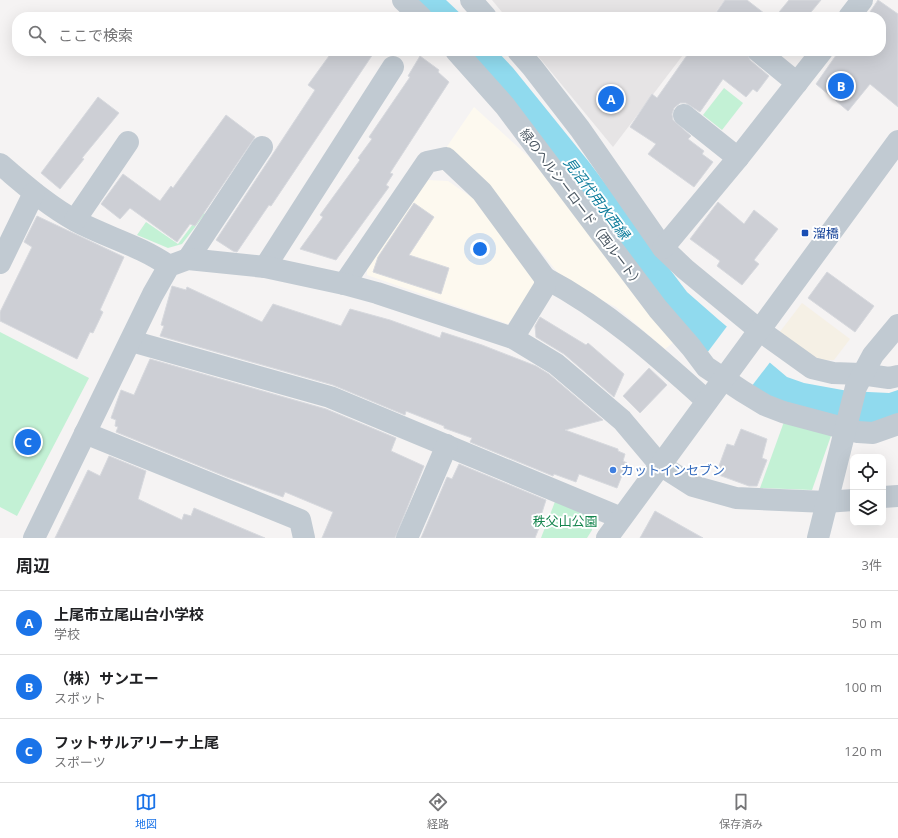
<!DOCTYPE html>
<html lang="ja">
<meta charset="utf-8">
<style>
body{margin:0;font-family:"Open Sans","Noto Sans JP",sans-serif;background:#f6f6f6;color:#202124}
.controls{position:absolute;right:12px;bottom:12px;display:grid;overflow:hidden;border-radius:8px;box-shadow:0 4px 16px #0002}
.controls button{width:36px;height:36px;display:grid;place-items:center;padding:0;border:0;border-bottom:1px solid #e0e0e0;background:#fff;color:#202124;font:20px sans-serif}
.you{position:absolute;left:480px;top:249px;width:14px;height:14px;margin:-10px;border:3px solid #fff;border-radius:50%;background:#1a73e8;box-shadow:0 0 0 6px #1a73e833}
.badge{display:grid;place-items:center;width:26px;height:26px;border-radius:50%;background:#1a73e8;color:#fff;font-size:13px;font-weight:700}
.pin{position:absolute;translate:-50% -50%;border:2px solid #fff;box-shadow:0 1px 4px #0006}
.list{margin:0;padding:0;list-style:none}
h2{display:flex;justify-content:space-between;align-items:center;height:52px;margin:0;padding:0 16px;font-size:17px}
h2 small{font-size:13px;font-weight:400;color:#757577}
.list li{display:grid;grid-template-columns:26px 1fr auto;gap:12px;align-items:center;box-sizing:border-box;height:64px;padding:0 16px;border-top:1px solid #e0e0e0}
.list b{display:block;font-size:15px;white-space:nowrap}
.list p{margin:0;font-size:13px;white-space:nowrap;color:#757577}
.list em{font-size:13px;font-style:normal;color:#757577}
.icon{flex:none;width:22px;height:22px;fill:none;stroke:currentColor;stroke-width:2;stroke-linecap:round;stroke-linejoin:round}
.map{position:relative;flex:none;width:898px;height:538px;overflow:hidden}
.search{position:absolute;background:#fff;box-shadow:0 4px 16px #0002;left:12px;right:12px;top:12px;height:44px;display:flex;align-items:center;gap:10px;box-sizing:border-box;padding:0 14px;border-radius:16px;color:#757577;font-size:15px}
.sheet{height:244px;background:#fff}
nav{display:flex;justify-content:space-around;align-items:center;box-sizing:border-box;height:56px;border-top:1px solid #e0e0e0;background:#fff;font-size:11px;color:#757577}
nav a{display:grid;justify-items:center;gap:2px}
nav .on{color:#1a73e8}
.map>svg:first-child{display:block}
.commercial{fill:#fdf9ef}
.education{fill:#e6e4e5}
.green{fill:#c3f1d5}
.sand{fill:#f5f0e5}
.water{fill:#90daee}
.pier{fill:#f5f3f3}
.building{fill:#cdcfd5;stroke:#d7d9de}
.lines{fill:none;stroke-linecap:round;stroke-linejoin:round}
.minor{stroke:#c1cad2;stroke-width:22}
.transit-dot{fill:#1a4fb4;stroke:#fff;stroke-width:1.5}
.shop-dot{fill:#3f7fe0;stroke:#fff;stroke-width:1.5}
.labels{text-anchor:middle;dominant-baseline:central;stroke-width:4;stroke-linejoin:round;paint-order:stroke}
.street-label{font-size:13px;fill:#4a5661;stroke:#fff}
.transit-label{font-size:13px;fill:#164399;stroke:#fff;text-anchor:start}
.shop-label{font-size:13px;fill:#366cbe;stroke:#fff;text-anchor:start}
.park-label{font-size:13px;fill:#17864f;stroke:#fff}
.water-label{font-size:14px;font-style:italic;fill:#0c7c9b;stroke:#fff}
</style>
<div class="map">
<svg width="898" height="538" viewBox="0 0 898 538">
<rect width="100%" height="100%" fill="#f5f3f3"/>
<g class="commercial">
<polygon points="474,107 530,158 674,342 665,349 616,307 566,283 490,188 446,148"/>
<polygon points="428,180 448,181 474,199 538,285 508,324 367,275 367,261"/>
</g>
<g class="education">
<polygon points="492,0 725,0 712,17 506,17"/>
<polygon points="534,51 686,51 613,147"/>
</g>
<g class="green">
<polygon points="724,88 743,103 722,130 703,115"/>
<polygon points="202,212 205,214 182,244 168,248 137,235 146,222 178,244"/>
<polygon points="0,332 89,378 17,516 0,507"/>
<polygon points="785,419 832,433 812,490 760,488"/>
<polygon points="556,499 590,515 592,530 587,538 541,538"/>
</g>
<polygon class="sand" points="802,303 850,339 834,360 814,361 779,333"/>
<g class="water">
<polygon points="408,0 446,0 464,17 426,17"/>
<polygon points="461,51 497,51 513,68 589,162 687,292 719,320 787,377 804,383 848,391 889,393 898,390 898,420 861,425 770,399 699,345"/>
</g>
<polygon class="pier" points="728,325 771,361 751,387 707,353"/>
<g class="building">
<polygon points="725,0 747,0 769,17 721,17 716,13"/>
<polygon points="789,0 821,0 807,17 775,17"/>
<polygon points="878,0 898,14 898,107 870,84 848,111 816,84 839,51 881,51 881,17 865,17 868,15"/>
<polygon points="329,51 375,51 271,206 269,205 237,252 233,251 216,240 315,90 308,85 329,56"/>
<polygon points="690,51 746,51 750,60 769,76 757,92 753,89 746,97 723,79 700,112 686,103 680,103 674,108 672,114 673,120 691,136 688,139 704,151 702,154 713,162 694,187 648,154 656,144 630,127 652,94 657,98"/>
<polygon points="420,56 439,70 438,72 449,82 390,173 393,174 386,185 389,187 336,260 300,249 323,217 320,215 360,160 358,158 372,139 369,137 410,77 408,76"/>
<polygon points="98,97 119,113 82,158 84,159 60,189 41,173"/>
<polygon points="226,115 255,137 195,226 190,224 177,242 130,208 120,219 101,204 123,174 160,201 171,186 173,188"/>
<polygon points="718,202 744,224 754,210 778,229 754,260 759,264 742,285 717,266 720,261 690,239"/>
<polygon points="414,203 434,217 409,255 449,268 441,294 373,272 378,257"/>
<polygon points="37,216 124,257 100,310 103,312 93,333 90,332 77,359 0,321 0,312 32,247 24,242"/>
<polygon points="827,272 874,306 855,332 808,298"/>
<polygon points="172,286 186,290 187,287 262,322 273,304 341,326 350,309 390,320 440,338 442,332 482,345 536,366 549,374 603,420 565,430 618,449 618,451 625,454 623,461 627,463 617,488 579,474 576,482 554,474 553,476 470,442 472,438 444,428 444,426 406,411 405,415 333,385 160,336 164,326 161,325"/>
<polygon points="540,317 586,345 588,343 624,374 614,397 564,354 536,337 535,326"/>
<polygon points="150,359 326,409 396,438 391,451 424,466 395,538 322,538 333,512 285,492 283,497 227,477 116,432 118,427 115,426 116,420 111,418 121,390 134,395"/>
<polygon points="649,368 667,385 640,413 623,396"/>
<polygon points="741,429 767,439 762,458 767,460 757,486 749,486 716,474 727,444 734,446"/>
<polygon points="109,456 146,471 138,499 182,520 184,514 191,516 194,508 265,538 55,538 88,470 100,476"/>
<polygon points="459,464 546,500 539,522 541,523 535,538 421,538 447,477 452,479"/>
<polygon points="655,511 703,538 640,538"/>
</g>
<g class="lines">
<g class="minor">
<polyline points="403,0 421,17"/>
<polyline points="471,0 486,17"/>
<polyline points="849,17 862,0"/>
<polyline points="456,51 505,106 658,309 691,347 706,367 742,391 765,405 783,412 858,432 873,433 898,424"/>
<polyline points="518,51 532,67 580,129 663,248 685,269 759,330 812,368 833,373 861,374 889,378 898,376"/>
<polyline points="758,51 797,83"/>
<polyline points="684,115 738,158"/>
<path d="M0 164C24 184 48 206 76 221 106 237 141 246 169 266"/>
<polyline points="75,220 128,142"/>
<polyline points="663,248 738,158 822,51"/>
<polyline points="188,259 262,147"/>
<polyline points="0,263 34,193"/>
<polyline points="265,267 393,67"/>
<path d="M545 278C606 310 656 355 707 401"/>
<polyline points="344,284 427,162 446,158 482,192 545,278 545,286 513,338"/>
<polyline points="131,341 330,397 621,518"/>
<polyline points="85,433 300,520 304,538"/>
<polyline points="883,497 898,496"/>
<polyline points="34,538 153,294 169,266 188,259 265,267 344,284 377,293 513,338 556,364 622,420 660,465 693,486 736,498 826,502 853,500"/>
<polyline points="407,538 447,445"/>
<polyline points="607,538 898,141"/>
<polyline points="818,538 856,387 873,355 898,325"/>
</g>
</g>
<rect class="transit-dot" x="801" y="229" width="8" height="8" rx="2"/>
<circle class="shop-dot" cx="613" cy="470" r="4"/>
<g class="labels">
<g class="street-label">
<text transform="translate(582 208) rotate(53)">緑のヘルシーロード（西ルート）</text>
</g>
<g class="transit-label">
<text x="813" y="233">溜橋</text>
</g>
<g class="shop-label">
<text x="621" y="470">カットインセブン</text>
</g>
<g class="park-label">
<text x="565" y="521">秩父山公園</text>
</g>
<g class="water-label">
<text transform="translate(597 198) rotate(53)">見沼代用水西縁</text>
</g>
</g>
</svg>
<div class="controls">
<button><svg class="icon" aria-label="locate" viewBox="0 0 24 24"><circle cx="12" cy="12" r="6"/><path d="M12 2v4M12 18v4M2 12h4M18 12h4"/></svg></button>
<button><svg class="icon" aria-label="layers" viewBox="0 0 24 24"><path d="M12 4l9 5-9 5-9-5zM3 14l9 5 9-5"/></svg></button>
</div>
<div class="you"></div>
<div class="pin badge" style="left:611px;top:99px">A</div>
<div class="pin badge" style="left:841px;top:86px">B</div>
<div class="pin badge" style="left:28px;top:442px">C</div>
<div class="search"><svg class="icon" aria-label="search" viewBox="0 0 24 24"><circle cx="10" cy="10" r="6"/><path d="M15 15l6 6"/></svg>ここで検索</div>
</div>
<section class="sheet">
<h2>周辺<small>3件</small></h2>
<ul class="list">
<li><span class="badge">A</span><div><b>上尾市立尾山台小学校</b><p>学校</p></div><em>50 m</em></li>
<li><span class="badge">B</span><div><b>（株）サンエー</b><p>スポット</p></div><em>100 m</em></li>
<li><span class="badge">C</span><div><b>フットサルアリーナ上尾</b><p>スポーツ</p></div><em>120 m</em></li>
</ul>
</section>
<nav>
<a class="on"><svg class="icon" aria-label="map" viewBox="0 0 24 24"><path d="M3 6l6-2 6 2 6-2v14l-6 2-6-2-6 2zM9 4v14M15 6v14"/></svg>地図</a>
<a><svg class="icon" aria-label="directions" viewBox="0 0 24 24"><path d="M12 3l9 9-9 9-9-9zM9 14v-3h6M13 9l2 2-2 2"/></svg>経路</a>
<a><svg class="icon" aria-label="saved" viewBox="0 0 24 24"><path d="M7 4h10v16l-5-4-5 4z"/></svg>保存済み</a>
</nav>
